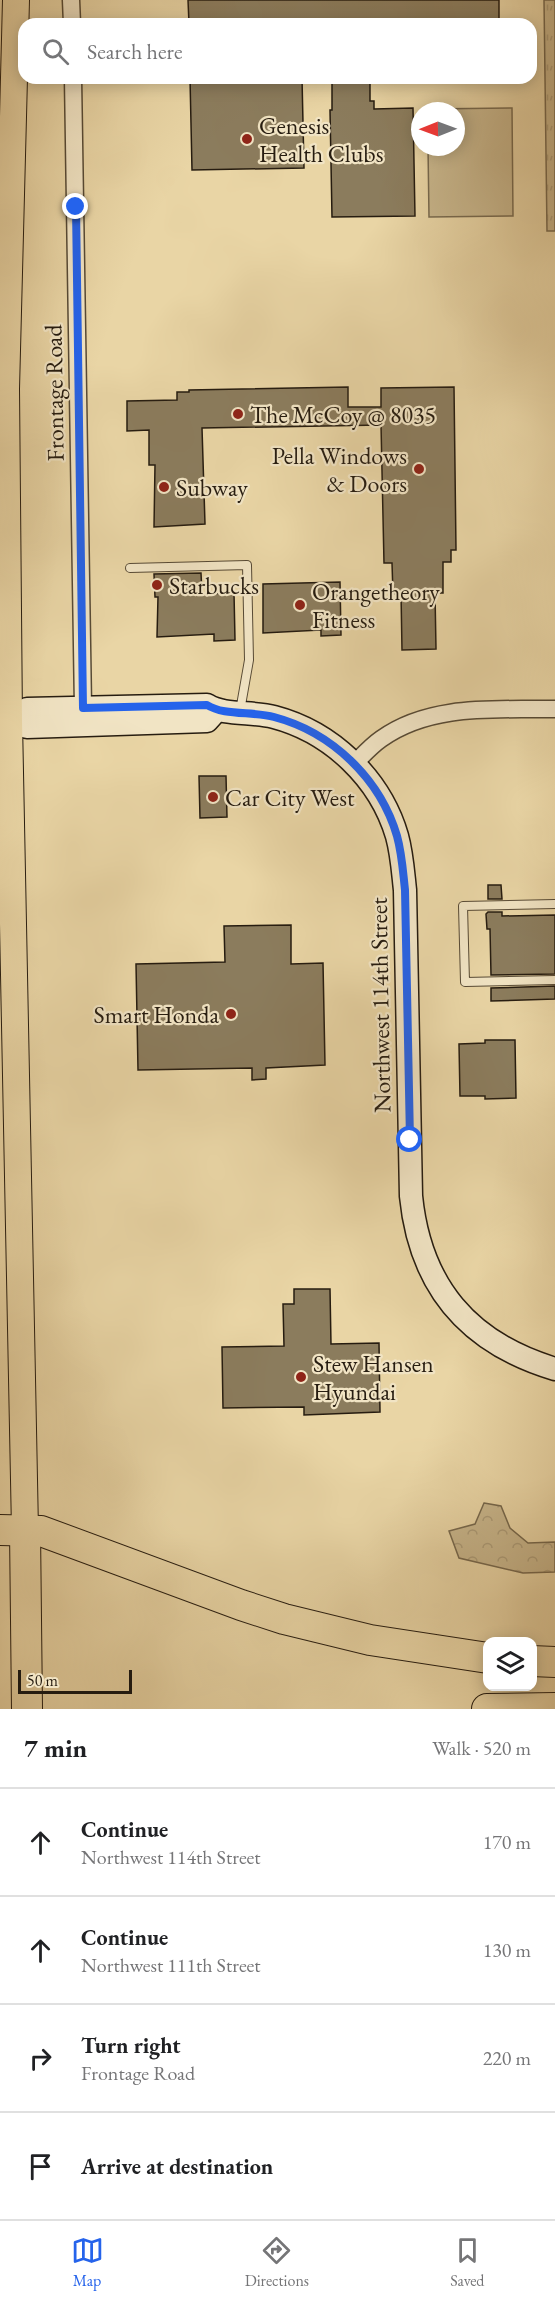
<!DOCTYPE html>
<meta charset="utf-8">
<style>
body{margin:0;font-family:"EB Garamond",serif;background:#f6f6f6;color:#202124}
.controls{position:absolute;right:18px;bottom:18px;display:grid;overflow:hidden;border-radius:12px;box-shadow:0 3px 15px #0003}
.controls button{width:54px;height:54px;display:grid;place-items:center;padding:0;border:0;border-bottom:2px solid #e0e0e0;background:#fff;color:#202124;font:30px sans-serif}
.compass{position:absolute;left:411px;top:102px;width:54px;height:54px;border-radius:50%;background:#fff;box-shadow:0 3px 15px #0003;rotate:269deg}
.scale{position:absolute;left:18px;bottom:15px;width:114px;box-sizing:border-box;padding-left:6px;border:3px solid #261c10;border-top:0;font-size:16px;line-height:21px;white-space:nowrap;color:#261c10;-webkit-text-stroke:4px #f1e4c4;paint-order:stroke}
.stop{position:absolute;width:18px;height:18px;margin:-14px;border:4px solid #2563eb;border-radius:50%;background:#fff}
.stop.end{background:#2563eb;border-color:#fff;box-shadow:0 2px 6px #0008}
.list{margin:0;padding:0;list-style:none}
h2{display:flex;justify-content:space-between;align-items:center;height:78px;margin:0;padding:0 24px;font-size:26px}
h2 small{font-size:20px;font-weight:400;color:#757577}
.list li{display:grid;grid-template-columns:39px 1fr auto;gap:18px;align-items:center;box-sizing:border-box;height:108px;padding:0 24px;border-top:2px solid #e0e0e0}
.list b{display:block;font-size:22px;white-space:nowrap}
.list p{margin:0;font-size:20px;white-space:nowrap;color:#757577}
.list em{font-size:20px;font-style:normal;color:#757577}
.icon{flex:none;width:33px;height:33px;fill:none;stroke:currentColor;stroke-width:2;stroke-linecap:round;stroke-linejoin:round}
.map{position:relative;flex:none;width:555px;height:1709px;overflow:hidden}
.search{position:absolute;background:#fff;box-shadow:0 3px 15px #0003;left:18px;right:18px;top:18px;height:66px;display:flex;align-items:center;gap:15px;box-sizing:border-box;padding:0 21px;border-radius:18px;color:#757577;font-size:22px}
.sheet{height:510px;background:#fff}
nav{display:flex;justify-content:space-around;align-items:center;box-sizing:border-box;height:84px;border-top:2px solid #e0e0e0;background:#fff;font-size:16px;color:#757577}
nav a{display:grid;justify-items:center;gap:3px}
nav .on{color:#2563eb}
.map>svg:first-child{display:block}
.grass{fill:url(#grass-tufts);stroke:#77694e;stroke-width:1.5}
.forest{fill:url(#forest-crowns);stroke:#77694e;stroke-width:1.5}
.pitch{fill:#c8b68c;stroke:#77694e;stroke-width:1.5}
.building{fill:#8b7c5d;stroke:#261c10;stroke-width:1.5}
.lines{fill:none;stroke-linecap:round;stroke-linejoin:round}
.lane-casing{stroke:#574a35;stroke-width:10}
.street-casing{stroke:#574a35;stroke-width:19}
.secondary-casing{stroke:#261c10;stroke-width:25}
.primary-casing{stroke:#261c10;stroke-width:28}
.highway-casing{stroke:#261c10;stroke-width:32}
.lane{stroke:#f1e4c4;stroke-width:8}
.street{stroke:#f1e4c4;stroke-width:16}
.secondary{stroke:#f1e4c4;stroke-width:22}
.primary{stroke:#e9d5a5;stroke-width:26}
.highway{stroke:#e9d5a5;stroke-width:30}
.route{stroke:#2563eb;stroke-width:8}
.poi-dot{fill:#8f2418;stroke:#f1e4c4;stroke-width:2}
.labels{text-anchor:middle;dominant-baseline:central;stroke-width:4.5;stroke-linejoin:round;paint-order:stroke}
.poi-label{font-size:24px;fill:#261c10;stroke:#f1e4c4;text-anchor:start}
.street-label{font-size:24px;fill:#261c10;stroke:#f1e4c4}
</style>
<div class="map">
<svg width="555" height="1709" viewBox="0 0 555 1709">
<defs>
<pattern id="grass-tufts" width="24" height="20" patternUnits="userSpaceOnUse" patternTransform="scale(1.5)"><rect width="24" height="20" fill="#c8b68c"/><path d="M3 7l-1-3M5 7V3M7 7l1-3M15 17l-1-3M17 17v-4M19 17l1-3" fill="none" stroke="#ac9c78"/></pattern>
<pattern id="forest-crowns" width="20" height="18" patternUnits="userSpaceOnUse" patternTransform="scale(1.5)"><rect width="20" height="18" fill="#c8b68c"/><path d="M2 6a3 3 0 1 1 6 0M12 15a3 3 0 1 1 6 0" fill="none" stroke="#ac9c78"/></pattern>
</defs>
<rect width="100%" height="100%" fill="#e9d5a5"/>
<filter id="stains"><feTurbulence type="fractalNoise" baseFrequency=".00333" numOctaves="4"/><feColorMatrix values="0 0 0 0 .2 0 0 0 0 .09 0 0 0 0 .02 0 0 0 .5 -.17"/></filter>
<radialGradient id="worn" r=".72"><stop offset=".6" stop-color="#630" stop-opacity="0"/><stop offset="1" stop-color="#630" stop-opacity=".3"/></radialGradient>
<polygon class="grass" points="544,0 555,0 555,231 547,231"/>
<polygon class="forest" points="484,1503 501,1506 510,1528 528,1543 555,1542 555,1572 523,1573 459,1558 449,1531 475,1524"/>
<polygon class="pitch" points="512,108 513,216 429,217 428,147 456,147 456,111 428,109"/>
<g class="building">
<polygon points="188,0 499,0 499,24 189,24"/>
<polygon points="190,78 302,78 304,168 192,170"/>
<polygon points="332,78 370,78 370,101 374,101 374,109 413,108 415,216 332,217 330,110 332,110"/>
<polygon points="348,387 348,407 381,407 381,388 454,387 456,550 451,550 451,562 443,562 443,593 435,593 436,649 402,650 401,593 393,594 392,563 384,563 381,425 202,428 205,524 154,527 155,465 149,465 149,430 127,431 127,401 177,400 177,392 189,392 189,390"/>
<polygon points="201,573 202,594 234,593 235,640 214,641 214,634 157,637 158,597 155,597 154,574"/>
<polygon points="340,582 341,635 321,636 321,630 263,633 263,584"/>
<polygon points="199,776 226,776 227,817 200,818"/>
<polygon points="488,885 501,885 502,899 488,899"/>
<polygon points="488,912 502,912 502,916 555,915 555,974 491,975 490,929 487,929 486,914"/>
<polygon points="291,925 291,964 323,963 325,1065 266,1068 266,1079 252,1080 252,1068 138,1070 136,964 225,962 224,926"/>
<polygon points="555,986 555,999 491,1001 491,988"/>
<polygon points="485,1040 515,1040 516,1098 485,1099 485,1096 460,1096 459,1044 485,1043"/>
<polygon points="294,1289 330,1289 331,1344 379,1343 380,1412 304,1415 304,1407 223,1408 222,1347 284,1346 283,1304 294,1304"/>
</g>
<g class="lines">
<g class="lane-casing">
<g id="lane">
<polyline points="130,568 247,565 249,660 240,711"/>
<polyline points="555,904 463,906 465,982 555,980"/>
</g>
</g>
<g class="street-casing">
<g id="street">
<polyline points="71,0 72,24"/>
<polyline points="73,78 83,708"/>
<path d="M354 764C363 755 371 746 381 739 431 703 497 710 555 709"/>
</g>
</g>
<g class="secondary-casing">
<g id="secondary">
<path d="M9 722 27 709 207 705C224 716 253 711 274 717 331 732 380 778 397 836 402 854 403 872 405 890L411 1196C420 1286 468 1343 555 1369"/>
<polyline points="1,723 9,722 27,727 207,721 216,711"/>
</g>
</g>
<g class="primary-casing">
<polyline id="primary" points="16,0 6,389 9,722 25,1530"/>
</g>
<g class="highway-casing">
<g id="highway">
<polyline points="0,1530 41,1531 241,1605 284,1619 370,1640 488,1658"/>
<polyline points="25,1530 27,1709"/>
<polyline points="532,1661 555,1662"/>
<polyline points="487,1709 555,1708"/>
</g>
</g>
<use href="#lane" class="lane"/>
<use href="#street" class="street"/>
<use href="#secondary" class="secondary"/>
<use href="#primary" class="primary"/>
<use href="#highway" class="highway"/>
</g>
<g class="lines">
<path class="route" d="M76 207 83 708 207 705C224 716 253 711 274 717 331 732 380 778 397 836 402 854 403 872 405 890L410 1140"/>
</g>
<g class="poi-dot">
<circle cx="247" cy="139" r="6"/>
<circle cx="238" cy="414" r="6"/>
<circle cx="419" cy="469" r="6"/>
<circle cx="164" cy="487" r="6"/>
<circle cx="157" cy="585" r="6"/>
<circle cx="300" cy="605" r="6"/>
<circle cx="213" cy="797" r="6"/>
<circle cx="231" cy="1014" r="6"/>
<circle cx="301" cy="1377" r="6"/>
</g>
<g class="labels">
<g class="poi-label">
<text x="259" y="125">Genesis<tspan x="259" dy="28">Health Clubs</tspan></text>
<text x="250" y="414">The McCoy @ 8035</text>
<text x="407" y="455" text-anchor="end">Pella Windows<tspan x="407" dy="28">&amp; Doors</tspan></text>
<text x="176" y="487">Subway</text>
<text x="169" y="585">Starbucks</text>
<text x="312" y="591">Orangetheory<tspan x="312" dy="28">Fitness</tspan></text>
<text x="225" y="797">Car City West</text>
<text x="219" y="1014" text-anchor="end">Smart Honda</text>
<text x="313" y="1363">Stew Hansen<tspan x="313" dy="28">Hyundai</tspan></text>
</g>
<g class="street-label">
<text transform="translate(54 393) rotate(-91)">Frontage Road</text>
<text transform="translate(380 1005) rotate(-91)">Northwest 114th Street</text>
</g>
</g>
<rect width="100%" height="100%" filter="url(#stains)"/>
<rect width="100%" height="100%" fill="url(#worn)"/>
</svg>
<div class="controls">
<button><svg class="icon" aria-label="layers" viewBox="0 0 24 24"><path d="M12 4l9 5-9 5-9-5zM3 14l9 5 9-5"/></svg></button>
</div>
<svg class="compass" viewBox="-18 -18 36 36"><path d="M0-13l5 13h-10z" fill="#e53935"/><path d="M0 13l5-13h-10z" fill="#757577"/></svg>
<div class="scale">50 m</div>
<div class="stop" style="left:410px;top:1140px"></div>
<div class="stop end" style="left:76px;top:207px"></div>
<div class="search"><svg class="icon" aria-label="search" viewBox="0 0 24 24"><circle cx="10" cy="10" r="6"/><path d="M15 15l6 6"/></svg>Search here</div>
</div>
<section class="sheet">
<h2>7 min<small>Walk · 520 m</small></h2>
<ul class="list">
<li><svg class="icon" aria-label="ahead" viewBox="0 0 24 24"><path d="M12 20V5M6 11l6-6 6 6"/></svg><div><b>Continue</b><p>Northwest 114th Street</p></div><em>170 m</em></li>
<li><svg class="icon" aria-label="ahead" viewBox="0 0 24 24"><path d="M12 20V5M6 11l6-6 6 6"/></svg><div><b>Continue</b><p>Northwest 111th Street</p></div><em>130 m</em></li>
<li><svg class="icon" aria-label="right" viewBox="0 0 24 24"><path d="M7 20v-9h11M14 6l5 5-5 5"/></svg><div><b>Turn right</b><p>Frontage Road</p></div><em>220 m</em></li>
<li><svg class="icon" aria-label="arrive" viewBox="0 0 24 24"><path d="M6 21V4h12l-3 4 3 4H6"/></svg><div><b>Arrive at destination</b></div></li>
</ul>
</section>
<nav>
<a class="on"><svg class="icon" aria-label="map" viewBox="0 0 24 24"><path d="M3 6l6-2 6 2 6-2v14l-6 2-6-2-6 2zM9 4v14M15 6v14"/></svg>Map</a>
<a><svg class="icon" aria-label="directions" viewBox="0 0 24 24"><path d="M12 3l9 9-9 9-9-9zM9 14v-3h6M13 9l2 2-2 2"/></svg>Directions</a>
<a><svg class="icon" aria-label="saved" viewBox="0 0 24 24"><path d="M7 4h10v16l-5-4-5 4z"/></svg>Saved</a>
</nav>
